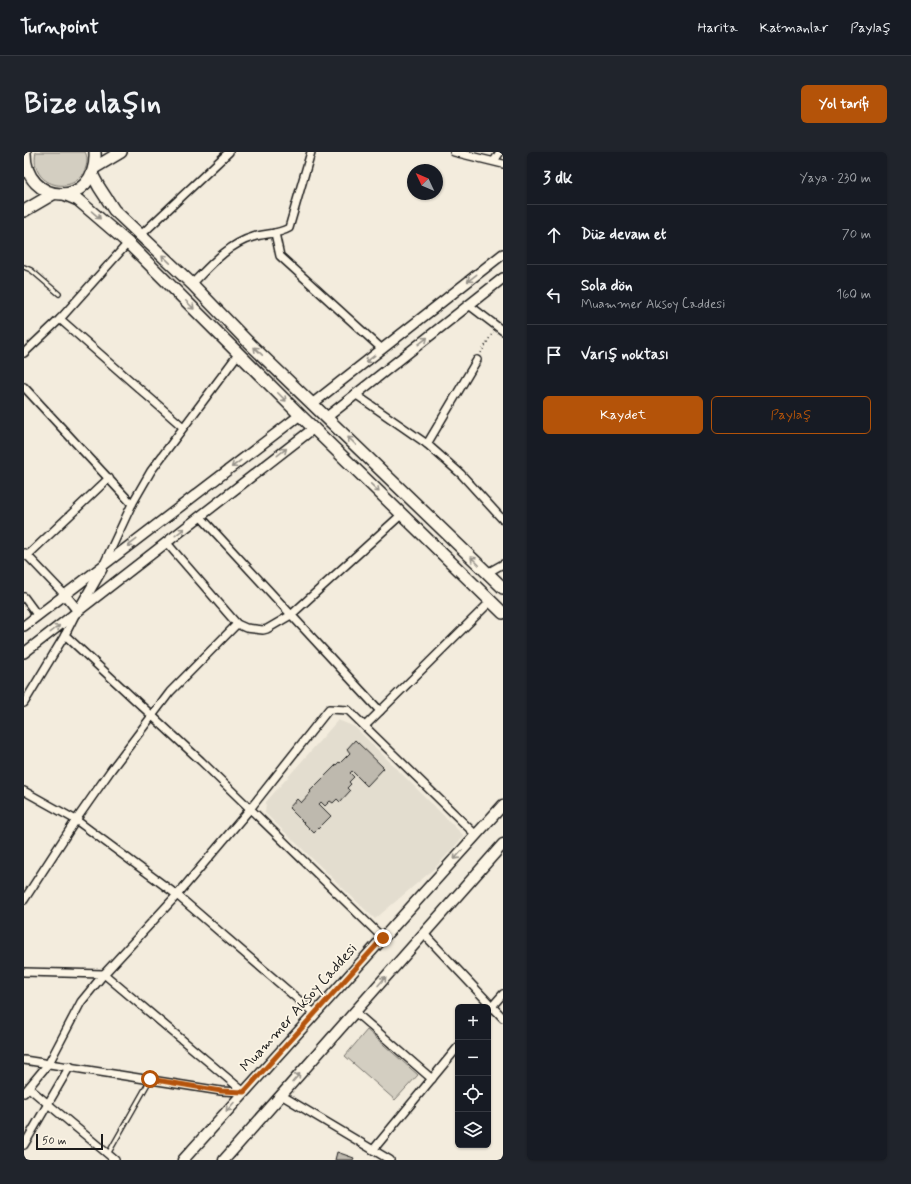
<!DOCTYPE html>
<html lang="tr">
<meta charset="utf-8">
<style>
body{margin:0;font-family:Mynerve,sans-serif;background:#20242c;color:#f1f3f6}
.controls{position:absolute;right:12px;bottom:12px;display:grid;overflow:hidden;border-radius:6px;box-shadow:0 1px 3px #0004}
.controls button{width:36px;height:36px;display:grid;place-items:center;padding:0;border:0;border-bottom:1px solid #363941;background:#171b24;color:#f1f3f6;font:20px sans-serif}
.compass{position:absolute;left:383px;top:12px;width:36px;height:36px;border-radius:50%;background:#171b24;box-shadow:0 1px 3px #0004;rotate:314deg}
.scale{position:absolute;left:12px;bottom:10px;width:67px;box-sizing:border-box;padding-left:4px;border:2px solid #1c1c1c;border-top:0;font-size:11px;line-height:14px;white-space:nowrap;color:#1c1c1c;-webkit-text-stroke:3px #fcf5e5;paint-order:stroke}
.stop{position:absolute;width:12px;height:12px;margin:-9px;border:3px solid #b45309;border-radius:50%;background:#fff}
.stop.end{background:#b45309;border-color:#fff;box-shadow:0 1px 4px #0008}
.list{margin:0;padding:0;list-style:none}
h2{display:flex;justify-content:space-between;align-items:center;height:52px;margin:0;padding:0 16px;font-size:17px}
h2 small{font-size:13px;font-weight:400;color:#9ea1a6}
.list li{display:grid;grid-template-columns:26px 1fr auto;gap:12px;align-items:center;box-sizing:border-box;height:60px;padding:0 16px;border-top:1px solid #363941}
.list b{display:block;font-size:15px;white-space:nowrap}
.list p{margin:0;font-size:13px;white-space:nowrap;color:#9ea1a6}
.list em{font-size:13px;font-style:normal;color:#9ea1a6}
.actions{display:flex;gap:8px;padding:12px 16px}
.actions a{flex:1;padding:9px 0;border:1px solid #b45309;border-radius:6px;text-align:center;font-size:14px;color:#b45309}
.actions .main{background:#b45309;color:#fff}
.icon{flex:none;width:22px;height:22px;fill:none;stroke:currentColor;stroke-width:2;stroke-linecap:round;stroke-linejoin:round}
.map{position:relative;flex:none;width:479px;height:1008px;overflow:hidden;border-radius:6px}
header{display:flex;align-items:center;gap:24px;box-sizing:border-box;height:56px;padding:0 20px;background:#171b24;border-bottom:1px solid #363941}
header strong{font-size:19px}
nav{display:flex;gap:22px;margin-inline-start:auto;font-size:14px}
.intro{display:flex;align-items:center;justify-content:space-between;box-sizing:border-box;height:96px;padding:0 24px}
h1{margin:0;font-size:28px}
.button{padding:10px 18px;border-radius:6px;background:#b45309;color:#fff;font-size:14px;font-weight:700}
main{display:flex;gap:24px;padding:0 24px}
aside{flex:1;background:#171b24;border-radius:6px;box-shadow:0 1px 3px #0004}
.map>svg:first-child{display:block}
.built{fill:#e3ddcf}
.green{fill:#d3cec1;stroke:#78756e}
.building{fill:#beb9ae;stroke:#1c1c1c}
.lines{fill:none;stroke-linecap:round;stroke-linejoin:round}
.service-casing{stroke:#1c1c1c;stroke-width:6}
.minor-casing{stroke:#1c1c1c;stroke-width:10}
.tertiary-casing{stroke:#1c1c1c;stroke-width:12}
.secondary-casing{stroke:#1c1c1c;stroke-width:13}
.primary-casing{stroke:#1c1c1c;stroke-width:14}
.path{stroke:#1c1c1c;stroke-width:1.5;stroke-dasharray:1 3;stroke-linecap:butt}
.service{stroke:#fcf5e5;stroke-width:3.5}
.minor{stroke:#fcf5e5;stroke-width:7}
.tertiary{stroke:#fcf5e5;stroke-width:9}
.secondary{stroke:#fcf5e5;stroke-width:10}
.primary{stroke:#fcf5e5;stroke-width:11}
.oneway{stroke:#97938b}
.route{stroke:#b45309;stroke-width:5}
.labels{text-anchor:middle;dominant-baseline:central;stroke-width:3.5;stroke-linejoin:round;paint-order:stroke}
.street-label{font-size:15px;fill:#1c1c1c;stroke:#fcf5e5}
</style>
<header>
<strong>Turnpoint</strong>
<nav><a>Harita</a><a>Katmanlar</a><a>Paylaş</a></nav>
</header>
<div class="intro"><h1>Bize ulaşın</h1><a class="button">Yol tarifi</a></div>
<main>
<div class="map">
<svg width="479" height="1008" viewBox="0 0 479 1008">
<rect width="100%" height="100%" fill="#f3ecdd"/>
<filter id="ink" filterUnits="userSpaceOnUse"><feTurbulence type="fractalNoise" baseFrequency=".025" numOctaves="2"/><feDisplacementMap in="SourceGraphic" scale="8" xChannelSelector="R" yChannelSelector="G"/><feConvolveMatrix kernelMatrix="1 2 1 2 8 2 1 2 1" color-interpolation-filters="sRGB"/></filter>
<g filter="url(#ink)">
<polygon class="built" points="314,568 331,575 440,684 411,716 351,767 241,661 242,650"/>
<g class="green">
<path d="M12 0H61C64 5 63 10 62 15 51 47 4 34 12 0Z"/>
<polygon points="343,878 394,923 371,948 321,904"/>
</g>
<g class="building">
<polygon points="331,588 360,616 343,634 328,619 326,621 330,625 325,630 327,632 323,636 326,639 316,650 313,647 309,651 306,649 301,654 297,650 295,652 307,664 290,681 265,656 273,647 277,651 287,640 286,639 315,610 316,611 326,601 323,597"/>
<polygon points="313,1000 330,1006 329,1008 311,1008"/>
</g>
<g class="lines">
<g class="service-casing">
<g id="service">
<polyline points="0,115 7,118 35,142"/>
<polyline points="84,1002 126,928"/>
</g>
</g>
<g class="minor-casing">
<g id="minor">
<polyline points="430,0 479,12"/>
<polyline points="470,9 476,0"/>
<polyline points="251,81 256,104 358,197"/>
<polyline points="117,83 205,0"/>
<path d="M168 132C185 115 204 92 229 85 241 81 253 83 265 76L287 0"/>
<polyline points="445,153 479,179"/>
<polyline points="36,167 159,275"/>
<polyline points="0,201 36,167 104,91"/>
<polyline points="0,235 108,352"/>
<polyline points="331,242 403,292 437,322 479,368"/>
<polyline points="403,292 453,208"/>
<polyline points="176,364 356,559"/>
<polyline points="142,390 213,472 222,476 239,478 243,477 267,463 378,362"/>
<polyline points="1,401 41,443"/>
<polyline points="3,404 85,326"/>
<polyline points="80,412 108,352 127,319 215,201"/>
<polyline points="463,421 479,412"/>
<polyline points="0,445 14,464"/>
<polyline points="41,483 177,609 359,786"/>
<polyline points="0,551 41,483 52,461"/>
<polyline points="341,574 467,449"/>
<polyline points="0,639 52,668 153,743 291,862"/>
<polyline points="0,748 52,668 87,618 146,540 213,472"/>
<polyline points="400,782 479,866"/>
<polyline points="0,820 80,822 220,940"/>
<polyline points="464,859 479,842"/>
<polyline points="331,860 408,927"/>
<polyline points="0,908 197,939 220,940"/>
<polyline points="5,936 91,1008"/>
<polyline points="0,941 25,911 57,850 80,822 153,743 226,657 305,557 324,558 452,683"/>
<polyline points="257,943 366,1008"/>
<polyline points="0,993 46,914"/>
<polyline points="349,998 434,895"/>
</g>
</g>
<g class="tertiary-casing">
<g id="tertiary">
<polyline points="288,252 479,102"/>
<polyline points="303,265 479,126"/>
<polyline points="41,443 54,459 78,417"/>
<polyline points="0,474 276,263"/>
<polyline points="0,501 290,276"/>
</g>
</g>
<g class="secondary-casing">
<g id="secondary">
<polyline points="159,1008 479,653"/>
<polyline points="200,1008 479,692"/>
</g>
</g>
<g class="primary-casing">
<g id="primary">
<path d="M1 0C0 55 74 57 71 0"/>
<polyline points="70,16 97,0"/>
<polyline points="68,22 75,35 90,58 168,132 223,189 479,436"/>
<polyline points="40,42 54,48 104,91 276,263 479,461"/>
<polyline points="0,59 29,42"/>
</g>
</g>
<polyline class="path" points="457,201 469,180"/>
<use href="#service" class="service"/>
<use href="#minor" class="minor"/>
<use href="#tertiary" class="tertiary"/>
<use href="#secondary" class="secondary"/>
<use href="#primary" class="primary"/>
</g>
<defs><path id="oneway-shaft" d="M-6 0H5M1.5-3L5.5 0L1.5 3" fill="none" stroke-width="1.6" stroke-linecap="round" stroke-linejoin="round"/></defs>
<g class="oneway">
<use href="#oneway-shaft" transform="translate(72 63) rotate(41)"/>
<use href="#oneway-shaft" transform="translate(142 107) rotate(-136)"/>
<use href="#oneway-shaft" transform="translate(448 126) rotate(142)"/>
<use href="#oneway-shaft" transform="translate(166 153) rotate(45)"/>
<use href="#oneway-shaft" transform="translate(399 189) rotate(-38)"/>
<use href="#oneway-shaft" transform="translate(234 199) rotate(-136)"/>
<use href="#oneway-shaft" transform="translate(346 207) rotate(142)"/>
<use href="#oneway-shaft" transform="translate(258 245) rotate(45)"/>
<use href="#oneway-shaft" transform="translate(328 289) rotate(-136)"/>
<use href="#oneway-shaft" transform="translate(258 300) rotate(-38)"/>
<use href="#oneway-shaft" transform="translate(212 312) rotate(143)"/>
<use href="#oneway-shaft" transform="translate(351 336) rotate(44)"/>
<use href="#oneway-shaft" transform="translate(156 380) rotate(-38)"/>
<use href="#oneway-shaft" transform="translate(108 391) rotate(143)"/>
<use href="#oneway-shaft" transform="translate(451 409) rotate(-135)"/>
<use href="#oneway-shaft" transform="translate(31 477) rotate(-38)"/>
<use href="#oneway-shaft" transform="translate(434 703) rotate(132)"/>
<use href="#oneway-shaft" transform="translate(358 829) rotate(-49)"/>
<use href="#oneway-shaft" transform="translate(272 926) rotate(-49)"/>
<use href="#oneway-shaft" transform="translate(206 955) rotate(132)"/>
</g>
</g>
<g class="lines" filter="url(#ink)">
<polyline class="route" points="126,927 197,939 220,940 359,786"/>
</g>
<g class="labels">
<g class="street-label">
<text transform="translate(275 856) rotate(-48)">Muammer Aksoy Caddesi</text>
</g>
</g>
</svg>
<div class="controls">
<button>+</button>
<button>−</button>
<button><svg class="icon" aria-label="locate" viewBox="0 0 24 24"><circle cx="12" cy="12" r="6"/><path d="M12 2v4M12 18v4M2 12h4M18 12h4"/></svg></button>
<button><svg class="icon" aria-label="layers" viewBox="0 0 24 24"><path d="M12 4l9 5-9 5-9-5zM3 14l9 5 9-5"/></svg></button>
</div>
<svg class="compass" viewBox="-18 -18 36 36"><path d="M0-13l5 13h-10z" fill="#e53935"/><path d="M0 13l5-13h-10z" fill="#9ea1a6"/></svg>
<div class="scale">50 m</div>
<div class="stop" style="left:126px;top:927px"></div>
<div class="stop end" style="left:359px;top:786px"></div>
</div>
<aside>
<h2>3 dk<small>Yaya · 230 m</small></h2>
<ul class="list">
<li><svg class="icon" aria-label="ahead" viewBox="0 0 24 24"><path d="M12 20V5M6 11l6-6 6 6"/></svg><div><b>Düz devam et</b></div><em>70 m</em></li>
<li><svg class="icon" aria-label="left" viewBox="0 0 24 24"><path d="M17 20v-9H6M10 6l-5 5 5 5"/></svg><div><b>Sola dön</b><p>Muammer Aksoy Caddesi</p></div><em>160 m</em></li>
<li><svg class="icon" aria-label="arrive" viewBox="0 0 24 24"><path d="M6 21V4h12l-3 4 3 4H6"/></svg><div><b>Varış noktası</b></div></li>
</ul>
<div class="actions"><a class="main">Kaydet</a><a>Paylaş</a></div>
</aside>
</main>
